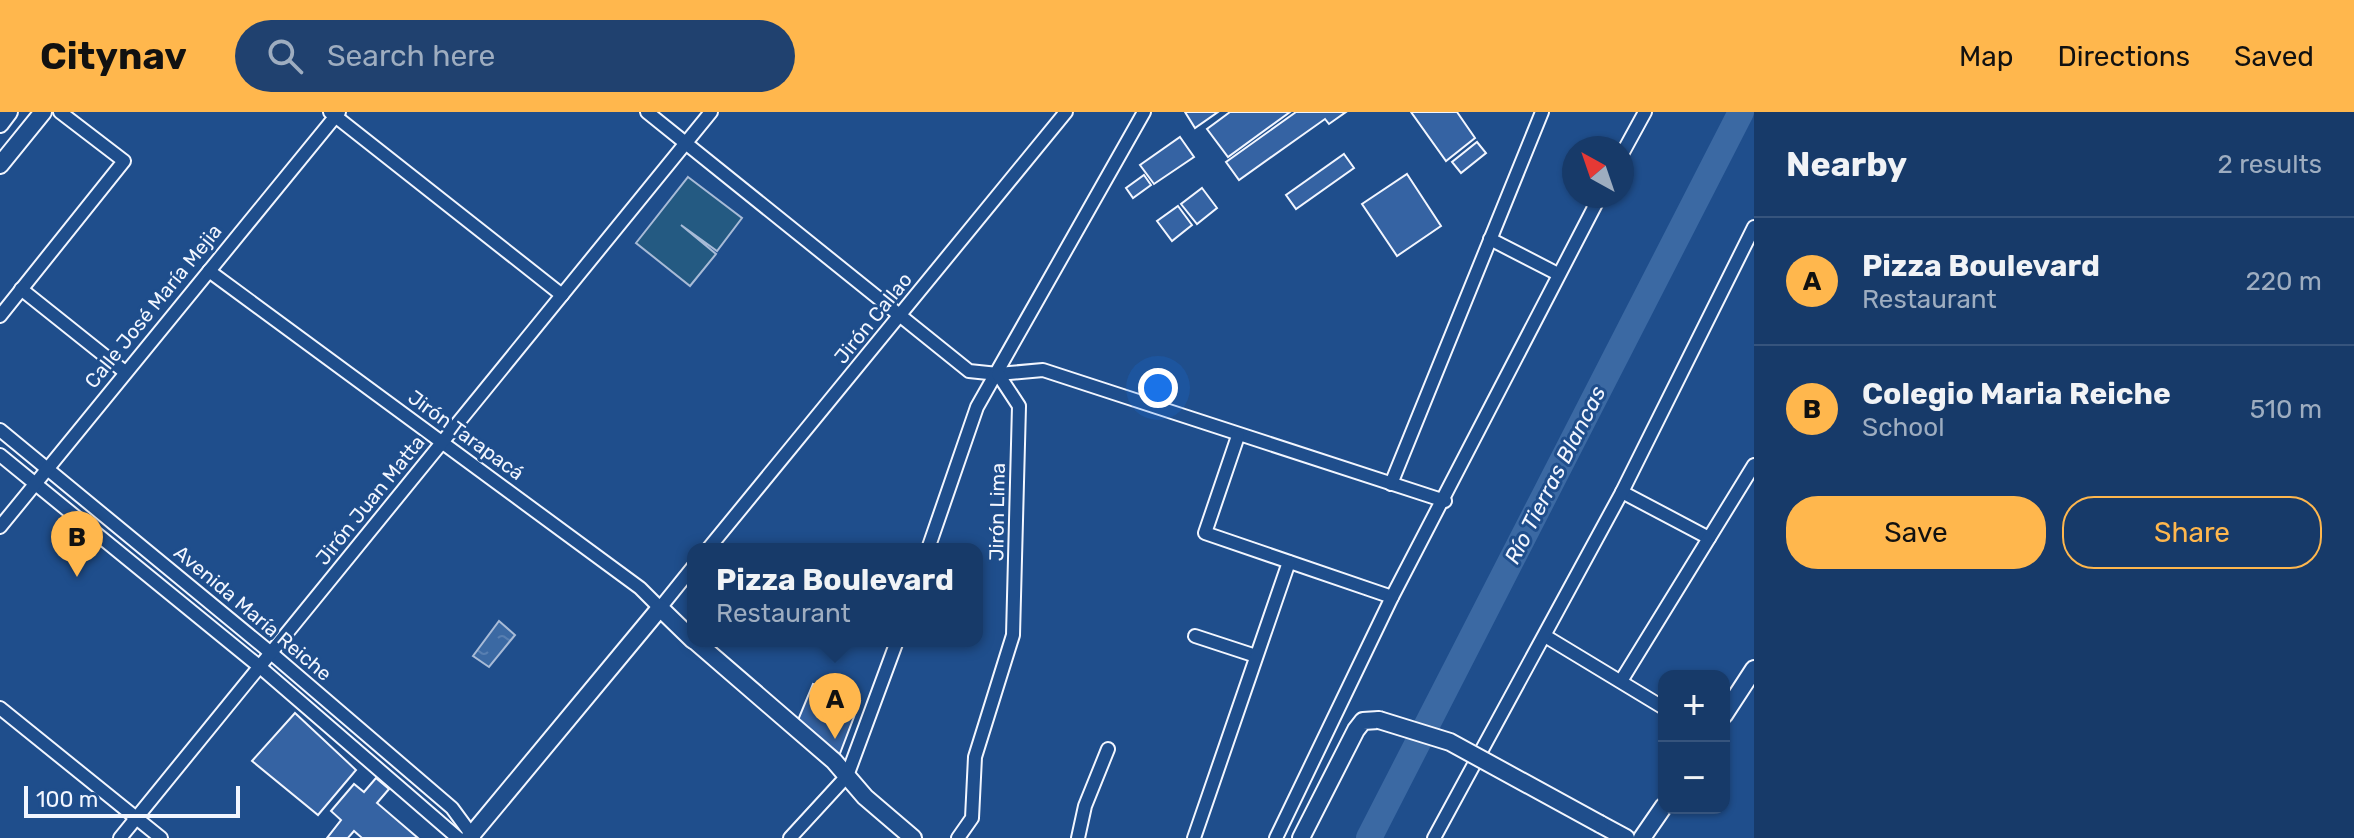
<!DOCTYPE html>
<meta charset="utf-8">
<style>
body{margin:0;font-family:Rubik,sans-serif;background:#20416f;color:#f1f3f6}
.controls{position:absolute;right:24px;bottom:24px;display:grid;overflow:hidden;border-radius:16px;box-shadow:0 2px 6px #0004}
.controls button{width:72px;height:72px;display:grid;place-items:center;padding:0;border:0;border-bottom:2px solid #36547d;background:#173a69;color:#f1f3f6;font:40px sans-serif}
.compass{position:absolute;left:1562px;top:24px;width:72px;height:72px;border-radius:50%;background:#173a69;box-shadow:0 2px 6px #0004;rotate:320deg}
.scale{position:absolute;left:24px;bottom:20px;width:216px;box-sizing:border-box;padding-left:8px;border:4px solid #f2f6ff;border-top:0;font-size:22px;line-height:28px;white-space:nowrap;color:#f2f6ff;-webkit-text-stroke:6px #1f4e8c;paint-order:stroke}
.you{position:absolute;left:1158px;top:276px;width:28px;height:28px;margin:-20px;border:6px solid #fff;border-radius:50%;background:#1a73e8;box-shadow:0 0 0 12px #1a73e833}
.badge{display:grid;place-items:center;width:52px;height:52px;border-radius:50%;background:#ffb74d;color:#111;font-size:26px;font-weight:700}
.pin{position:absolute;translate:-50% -66px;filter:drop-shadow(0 2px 4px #0008)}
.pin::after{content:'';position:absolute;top:42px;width:28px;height:24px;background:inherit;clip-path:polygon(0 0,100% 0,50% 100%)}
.popup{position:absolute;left:687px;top:431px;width:296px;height:104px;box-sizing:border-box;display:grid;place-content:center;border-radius:16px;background:#173a69;filter:drop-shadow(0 2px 6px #0005);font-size:26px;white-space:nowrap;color:#9eadc0}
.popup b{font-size:30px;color:#f1f3f6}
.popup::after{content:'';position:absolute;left:50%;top:100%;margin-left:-16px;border:16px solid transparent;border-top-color:#173a69}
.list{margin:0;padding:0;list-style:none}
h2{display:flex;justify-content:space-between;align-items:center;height:104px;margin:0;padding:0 32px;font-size:34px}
h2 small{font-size:26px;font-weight:400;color:#9eadc0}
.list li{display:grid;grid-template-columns:52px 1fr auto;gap:24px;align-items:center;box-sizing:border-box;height:128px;padding:0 32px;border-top:2px solid #36547d}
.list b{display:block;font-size:30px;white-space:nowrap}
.list p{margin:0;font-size:26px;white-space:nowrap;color:#9eadc0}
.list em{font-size:26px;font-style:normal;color:#9eadc0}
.actions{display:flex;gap:16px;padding:24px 32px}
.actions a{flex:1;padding:18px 0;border:2px solid #ffb74d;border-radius:32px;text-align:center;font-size:28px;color:#ffb74d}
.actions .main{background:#ffb74d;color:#111}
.icon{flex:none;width:44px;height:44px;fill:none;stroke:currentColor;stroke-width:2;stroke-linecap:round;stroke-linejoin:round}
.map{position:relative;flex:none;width:1754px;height:726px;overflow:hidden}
header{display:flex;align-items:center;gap:48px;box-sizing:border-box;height:112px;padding:0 40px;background:#ffb74d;color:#111}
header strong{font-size:38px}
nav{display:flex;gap:44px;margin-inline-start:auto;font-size:28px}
.search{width:560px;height:72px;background:#20416f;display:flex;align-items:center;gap:20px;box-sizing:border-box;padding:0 28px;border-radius:44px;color:#9eadc0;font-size:30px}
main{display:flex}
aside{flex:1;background:#173a69}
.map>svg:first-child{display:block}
.pitch{fill:#245a82;stroke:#a8bbd7;stroke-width:2}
.water{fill:url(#water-ripples);stroke:#a8bbd7;stroke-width:2}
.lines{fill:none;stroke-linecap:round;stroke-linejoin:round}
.river{stroke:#3b69a3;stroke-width:26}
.building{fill:#3563a3;stroke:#f2f6ff;stroke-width:2}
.minor-casing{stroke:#f2f6ff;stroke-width:16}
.tertiary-casing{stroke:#f2f6ff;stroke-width:20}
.minor{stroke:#1f4e8c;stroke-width:12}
.tertiary{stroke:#1f4e8c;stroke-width:16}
.tertiary-bridge-casing{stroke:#f2f6ff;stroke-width:20;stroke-linecap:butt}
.tertiary-bridge{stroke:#1f4e8c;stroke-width:16}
.labels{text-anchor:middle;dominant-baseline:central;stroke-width:6;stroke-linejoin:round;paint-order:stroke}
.street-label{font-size:20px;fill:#f2f6ff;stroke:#1f4e8c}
.water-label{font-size:22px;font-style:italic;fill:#f2f6ff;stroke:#1f4e8c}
</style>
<header>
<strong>Citynav</strong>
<div class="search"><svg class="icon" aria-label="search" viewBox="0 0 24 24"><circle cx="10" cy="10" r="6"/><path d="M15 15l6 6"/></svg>Search here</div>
<nav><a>Map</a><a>Directions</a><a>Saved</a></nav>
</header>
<main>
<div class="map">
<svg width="1754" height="726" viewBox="0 0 1754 726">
<defs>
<pattern id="water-ripples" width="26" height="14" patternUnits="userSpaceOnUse" patternTransform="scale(2)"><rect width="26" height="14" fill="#3b69a3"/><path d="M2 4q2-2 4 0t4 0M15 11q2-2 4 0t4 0" fill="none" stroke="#587fb1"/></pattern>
</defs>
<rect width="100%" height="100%" fill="#1f4e8c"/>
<polygon class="pitch" points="688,65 742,106 717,139 681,113 716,142 690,174 636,131"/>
<polygon class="water" points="499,509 515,523 489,555 473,544"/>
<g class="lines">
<polyline class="river" points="1369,726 1741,0"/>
</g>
<g class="building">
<polygon points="1185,0 1218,0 1195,16"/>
<polygon points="1230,0 1290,0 1228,45 1207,17"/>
<polygon points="1296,0 1346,0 1329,12 1325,7 1239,68 1226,50"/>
<polygon points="1411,0 1457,0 1475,26 1446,49"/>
<polygon points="1180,25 1194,45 1154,72 1140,53"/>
<polygon points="1477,30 1486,41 1461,61 1452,50"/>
<polygon points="1344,42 1354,56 1296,97 1286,83"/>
<polygon points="1407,62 1441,114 1397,144 1362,92"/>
<polygon points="1144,63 1151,73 1133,86 1126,76"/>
<polygon points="1202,76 1217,96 1197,112 1181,92"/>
<polygon points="1178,94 1192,113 1172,129 1157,109"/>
<polygon points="813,572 860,589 839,644 798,608"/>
<polygon points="295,601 356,658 318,703 252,649"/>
<polygon points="376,666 389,677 377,691 418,726 362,726 354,719 348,726 327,726 341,708 331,699 354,672 364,680"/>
</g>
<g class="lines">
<g class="minor-casing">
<g id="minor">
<polyline points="330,0 562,183"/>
<polyline points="647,0 969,259 998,262 1043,258 1445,389"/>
<polyline points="1622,42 1645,0"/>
<polyline points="1490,127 1558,162"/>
<polyline points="209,159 640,476 660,496 693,455"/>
<polyline points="21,177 125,260"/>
<polyline points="0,204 124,49 60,0"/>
<polyline points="0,318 271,541 452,696 474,726"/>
<polyline points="1238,324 1205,421 1392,485"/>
<polyline points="0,343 260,555 458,726"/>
<polyline points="1391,372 1542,0"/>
<polyline points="1622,380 1709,426"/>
<polyline points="0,415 339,0"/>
<polyline points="708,437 1066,0"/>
<polyline points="928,437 977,295 1144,0"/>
<polyline points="1195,524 1256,544"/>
<polyline points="1545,524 1664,596"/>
<polyline points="1621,569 1754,353"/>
<polyline points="0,596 161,726"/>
<polyline points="120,726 711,0"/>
<polyline points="790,726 847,664 897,529"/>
<polyline points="958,726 972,706 975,645 1013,523 1019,294 998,262"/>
<polyline points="1078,726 1085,694 1108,637"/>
<polyline points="1194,726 1289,450"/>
<polyline points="1276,726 1392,485 1600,84"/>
<polyline points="1434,726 1622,380 1754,115"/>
</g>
</g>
<g class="tertiary-casing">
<g id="tertiary">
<polyline points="0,12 9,0"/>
<polyline points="0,53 43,0"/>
<polyline points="695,529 834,649 865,685 913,726"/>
<polyline points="1724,603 1754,557"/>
<polyline points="1600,712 1626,726"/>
<polyline points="469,726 660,496 693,528"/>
<polyline points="1301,726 1356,618 1363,609 1379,608"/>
<polyline points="1642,726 1664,694"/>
</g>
</g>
<use href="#minor" class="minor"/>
<use href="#tertiary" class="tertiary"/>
<g class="tertiary-bridge-casing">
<polyline id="tertiary-bridge" points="1379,608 1450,630 1600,712"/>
</g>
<use href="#tertiary-bridge" class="tertiary-bridge"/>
</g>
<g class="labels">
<g class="street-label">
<text transform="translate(153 194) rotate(-51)">Calle José María Mejia</text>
<text transform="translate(873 206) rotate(-51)">Jirón Callao</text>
<text transform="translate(466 323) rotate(36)">Jirón Tarapacá</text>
<text transform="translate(370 388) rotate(-51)">Jirón Juan Matta</text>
<text transform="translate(997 400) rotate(-89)">Jirón Lima</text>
<text transform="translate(253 501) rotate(40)">Avenida María Reiche</text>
</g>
<g class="water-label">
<text transform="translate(1555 363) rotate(-63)">Río Tierras Blancas</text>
</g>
</g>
</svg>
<div class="controls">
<button>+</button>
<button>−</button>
</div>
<svg class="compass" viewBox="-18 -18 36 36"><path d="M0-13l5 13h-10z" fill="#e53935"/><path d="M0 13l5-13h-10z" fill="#9eadc0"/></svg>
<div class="scale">100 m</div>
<div class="you"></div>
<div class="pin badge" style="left:835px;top:627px">A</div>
<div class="popup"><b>Pizza Boulevard</b>Restaurant</div>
<div class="pin badge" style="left:77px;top:465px">B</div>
</div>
<aside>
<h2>Nearby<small>2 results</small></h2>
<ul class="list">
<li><span class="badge">A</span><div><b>Pizza Boulevard</b><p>Restaurant</p></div><em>220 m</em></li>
<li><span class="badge">B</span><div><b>Colegio Maria Reiche</b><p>School</p></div><em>510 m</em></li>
</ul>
<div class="actions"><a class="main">Save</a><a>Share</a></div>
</aside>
</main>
